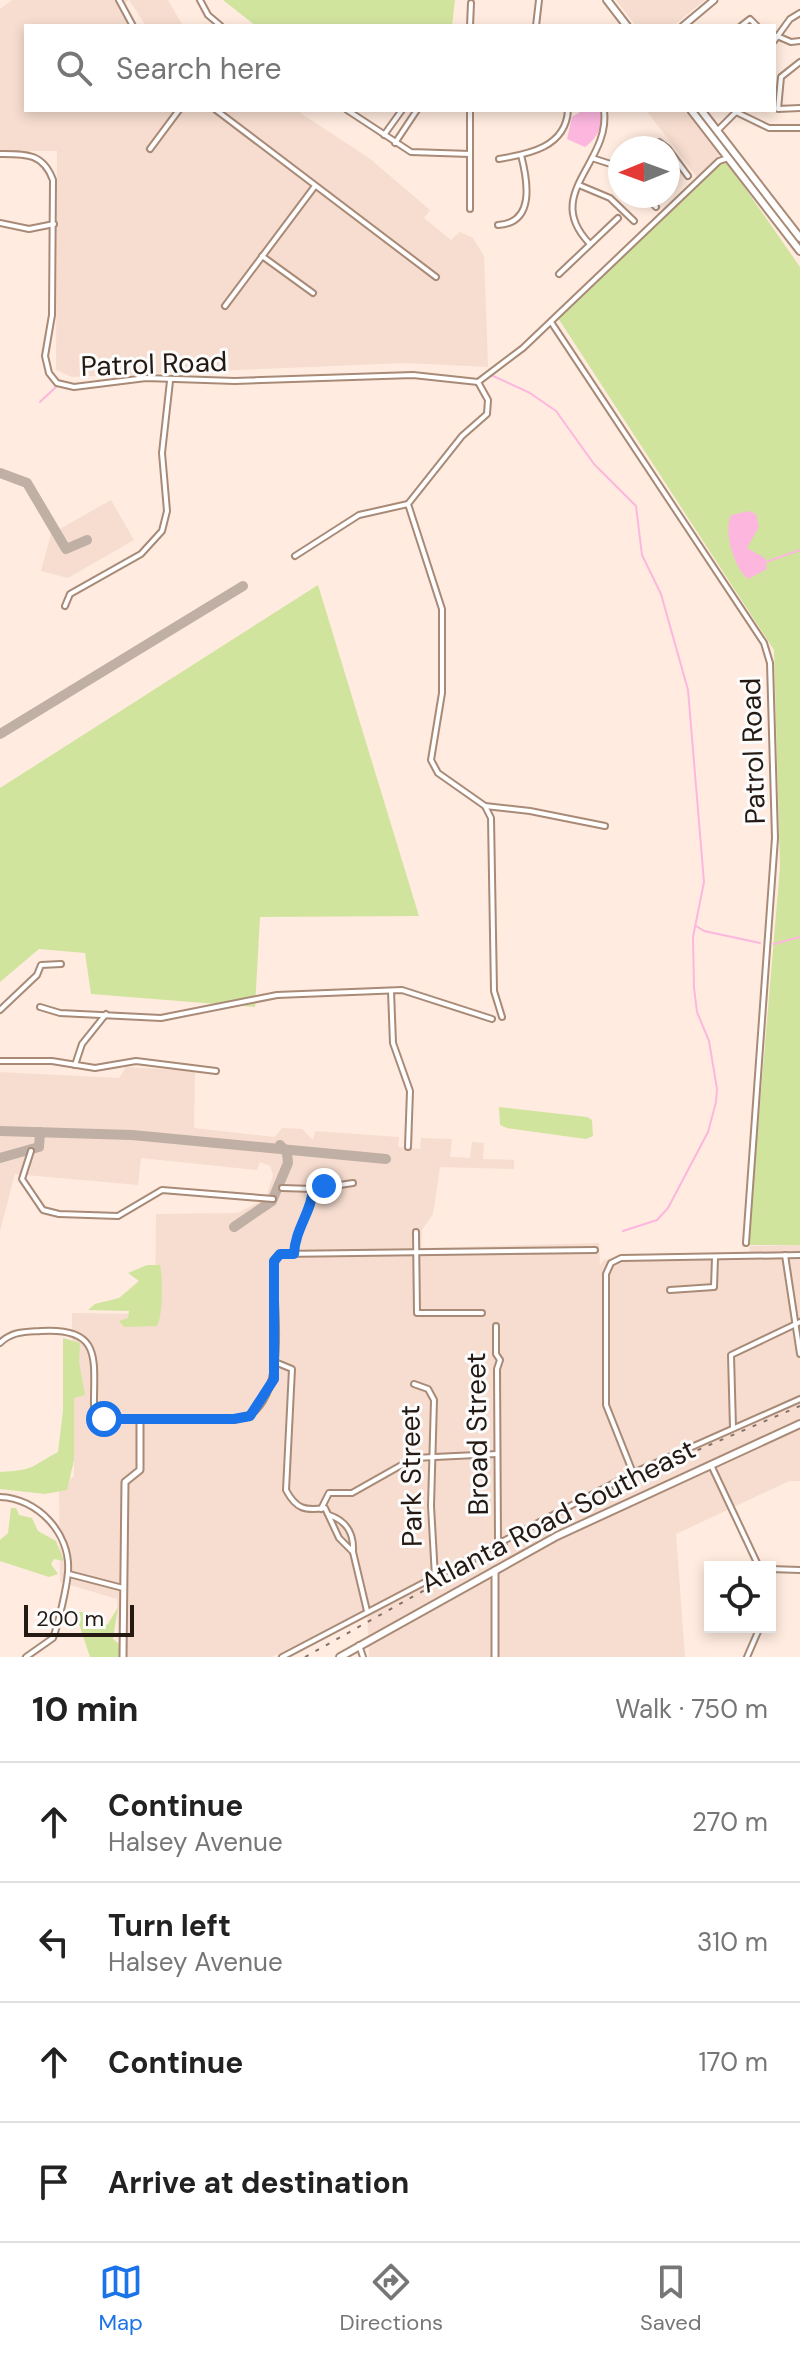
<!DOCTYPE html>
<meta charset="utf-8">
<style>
body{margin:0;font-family:"DM Sans",sans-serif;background:#f2f2f2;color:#222}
.controls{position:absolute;right:24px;bottom:24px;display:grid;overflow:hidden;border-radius:0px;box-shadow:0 4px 12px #0003}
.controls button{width:72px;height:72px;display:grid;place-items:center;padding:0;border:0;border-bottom:2px solid #e0e0e0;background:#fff;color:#222;font:40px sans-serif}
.compass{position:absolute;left:608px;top:136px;width:72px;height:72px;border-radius:50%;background:#fff;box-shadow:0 4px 12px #0003;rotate:269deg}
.scale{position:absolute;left:24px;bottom:20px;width:110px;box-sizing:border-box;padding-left:8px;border:4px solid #251a13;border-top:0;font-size:22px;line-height:28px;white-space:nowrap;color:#251a13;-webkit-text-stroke:6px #fcfcfc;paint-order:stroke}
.stop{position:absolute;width:24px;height:24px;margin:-18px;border:6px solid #1a73e8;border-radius:50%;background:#fff}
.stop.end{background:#1a73e8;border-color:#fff;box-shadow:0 2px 8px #0008}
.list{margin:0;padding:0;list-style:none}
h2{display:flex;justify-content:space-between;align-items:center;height:104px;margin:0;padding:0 32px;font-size:34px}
h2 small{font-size:26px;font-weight:400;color:#767676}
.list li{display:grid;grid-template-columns:52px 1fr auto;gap:24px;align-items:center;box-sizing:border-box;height:120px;padding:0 32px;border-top:2px solid #e0e0e0}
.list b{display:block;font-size:30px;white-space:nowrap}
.list p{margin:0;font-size:26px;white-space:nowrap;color:#767676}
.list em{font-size:26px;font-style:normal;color:#767676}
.icon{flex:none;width:44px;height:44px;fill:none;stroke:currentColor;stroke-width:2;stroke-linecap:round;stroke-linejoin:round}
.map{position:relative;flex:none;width:800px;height:1657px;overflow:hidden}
.search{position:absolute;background:#fff;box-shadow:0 4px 12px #0003;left:24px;right:24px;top:24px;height:88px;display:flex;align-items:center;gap:20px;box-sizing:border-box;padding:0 28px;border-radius:0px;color:#767676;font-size:30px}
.sheet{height:584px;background:#fff}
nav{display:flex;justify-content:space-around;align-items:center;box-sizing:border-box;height:112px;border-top:2px solid #e0e0e0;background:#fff;font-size:22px;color:#767676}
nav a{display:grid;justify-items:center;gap:4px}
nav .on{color:#1a73e8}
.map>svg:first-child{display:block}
.built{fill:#f6ddcf}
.green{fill:#d1e49e}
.water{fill:#fdb7df}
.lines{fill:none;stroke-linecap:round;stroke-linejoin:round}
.stream{stroke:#fdb7df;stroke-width:2}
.taxiway{stroke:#c0afa4;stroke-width:10}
.minor-casing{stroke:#a88a77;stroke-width:8}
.tertiary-casing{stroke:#a88a77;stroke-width:9}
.secondary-casing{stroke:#a88a77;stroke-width:10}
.minor{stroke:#fff;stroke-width:4}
.tertiary{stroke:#fff;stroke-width:5}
.secondary{stroke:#fff;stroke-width:6}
.rail{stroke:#82736a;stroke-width:2;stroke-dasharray:4 8;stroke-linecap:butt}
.route{stroke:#1a73e8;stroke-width:10}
.labels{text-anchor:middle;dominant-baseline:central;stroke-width:6;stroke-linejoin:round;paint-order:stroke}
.street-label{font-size:28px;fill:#251a13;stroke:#fcfcfc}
</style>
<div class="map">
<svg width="800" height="1657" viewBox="0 0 800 1657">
<rect width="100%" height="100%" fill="#ffebdf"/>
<g class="built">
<polygon points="12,0 115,0 130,26 26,26 26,110 296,110 369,158 430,210 424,218 451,240 460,232 473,238 484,256 488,367 406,363 72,377 56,370 57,151 0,151 0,9"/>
<polygon points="123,0 168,0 183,26 146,26 129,0 124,3"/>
<polygon points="616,0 705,0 673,26 636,26"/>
<polygon points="646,110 684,110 720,155 697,177"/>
<polygon points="111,500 134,540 68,578 41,571 51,534"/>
<polygon points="126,1067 195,1071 194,1128 275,1137 282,1128 302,1129 313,1140 315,1131 399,1137 398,1147 420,1149 421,1138 452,1139 450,1157 470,1158 472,1142 484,1143 483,1159 514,1160 514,1169 440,1167 433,1214 422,1230 421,1248 599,1243 600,1265 604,1260 635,1254 749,1255 750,1246 800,1245 800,1481 789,1481 676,1534 685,1657 369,1657 367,1608 272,1657 119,1657 117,1599 60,1582 59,1488 74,1476 72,1313 155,1314 156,1214 238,1213 266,1198 273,1175 270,1166 260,1162 257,1170 141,1158 138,1185 15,1174 0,1231 0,1072 119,1078"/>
</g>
<g class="green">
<polygon points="223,0 455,0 452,26 256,26"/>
<polygon points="727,162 800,267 800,1245 748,1245 780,867 774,650 558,318 700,181 720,163"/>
<polygon points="318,585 419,916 260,917 255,1007 91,994 85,953 39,949 0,982 0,788"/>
<polygon points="499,1107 587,1117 592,1120 593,1136 586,1139 507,1128 500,1125"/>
<path d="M147 1265H160C163 1277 163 1316 157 1326L124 1327 119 1321 128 1318 129 1311 88 1310 95 1304 119 1298 139 1281 128 1273Z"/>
<path d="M63 1338 80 1343 79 1362 85 1395 74 1398V1460L67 1490 45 1494 0 1489V1472C34 1470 29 1468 58 1452L63 1410Z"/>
<polygon points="11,1508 16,1508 19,1515 32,1518 38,1531 56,1541 64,1561 54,1559 51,1564 58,1574 49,1577 0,1561 0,1540 8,1533"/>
<polygon points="118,1607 113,1639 120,1645 120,1657 90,1657 75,1612 86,1612 91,1622 100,1627 108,1624"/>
</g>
<g class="water">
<path d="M583 110H599C605 125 597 138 585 147L567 139 572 117Z"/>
<path d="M749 511 756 514 759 527 747 548 765 558 767 569 748 579C734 568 723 531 731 515Z"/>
</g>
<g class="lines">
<g class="stream">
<polyline points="491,375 530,393 556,411 594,464 636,506 642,555 661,594 688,690 704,882 693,937 694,988 697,1012 709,1041 717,1089 716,1102 708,1132 668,1208 657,1220 623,1231"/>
<polyline points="40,402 57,386"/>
<polyline points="766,562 800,550"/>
<polyline points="696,926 704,931 760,943"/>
<polyline points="774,944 800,937"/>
</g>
<g class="taxiway">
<polyline points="0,473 27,483 66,549 87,540"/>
<polyline points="0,734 243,586"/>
<polyline points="0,1131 132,1135 386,1159"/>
<polyline points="0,1158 39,1147 40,1132"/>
<polyline points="234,1227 272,1201 288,1163 287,1153 280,1145"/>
</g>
<g class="minor-casing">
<g id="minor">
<polyline points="119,0 133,26"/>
<polyline points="200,0 208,15 221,26"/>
<polyline points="470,26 471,3"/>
<polyline points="536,26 539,0"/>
<polyline points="741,26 750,19 757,26"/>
<polyline points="777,36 791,42 800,41"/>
<polyline points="774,41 790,19 800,13"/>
<polyline points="800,62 781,77 778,109 800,108"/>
<polyline points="216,110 436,277"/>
<polyline points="347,110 411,152 470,154"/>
<polyline points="736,112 769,128 800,128"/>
<polyline points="718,130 736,112"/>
<polyline points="384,135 402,110"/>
<polyline points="395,143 417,110"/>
<polyline points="648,148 659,142 667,148"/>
<polyline points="150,149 179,110"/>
<polyline points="668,149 688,176"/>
<path d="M0 154C26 154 43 153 53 180L52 315 45 356 49 373 57 383 74 387 146 378 235 381 413 375 478 382"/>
<polyline points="592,158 620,167"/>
<path d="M499 159C529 154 566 147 568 110"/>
<polyline points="579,185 610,198 634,221"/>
<polyline points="645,196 656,207"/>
<polyline points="470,209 470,110"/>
<polyline points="0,223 29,229 54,224"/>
<path d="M498 225C535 223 528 182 521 155"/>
<path d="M590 244C541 194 611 163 604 110"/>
<polyline points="262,256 313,293"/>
<polyline points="559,274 618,218"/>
<polyline points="225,306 315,186"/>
<polyline points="551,322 764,643 770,663 775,838 746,1243"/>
<polyline points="478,382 488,400 487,414 462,436 408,504 442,609 442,693 431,760 438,773 485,806 491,818 494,991 502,1017"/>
<polyline points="478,382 523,348 719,161 728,158"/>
<polyline points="295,556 359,515 408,504"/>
<polyline points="65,606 70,594 141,554 162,531 167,511 162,453 170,381"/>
<polyline points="485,806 530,811 605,826"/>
<polyline points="391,991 393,1043 410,1091 408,1147"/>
<polyline points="40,1007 60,1013 161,1018 277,995 402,990 492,1019"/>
<polyline points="0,1010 37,975 41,965 61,964"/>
<polyline points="0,1061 52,1061 95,1068 136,1061 216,1071"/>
<polyline points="75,1065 82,1044 106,1014"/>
<polyline points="31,1151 22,1179 43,1210 59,1214 118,1216 162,1190 273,1199"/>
<polyline points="282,1188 313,1189 353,1183"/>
<polyline points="416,1232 417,1313 482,1313"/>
<path d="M294 1254C295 1229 312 1211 313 1189"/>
<polyline points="785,1255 800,1354"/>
<polyline points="670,1290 714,1287 715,1258"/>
<polyline points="496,1326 496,1354 500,1360 497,1369 498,1541"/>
<path d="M0 1343C12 1331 26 1332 41 1331 105 1327 93 1362 94 1411L99 1418H245C289 1396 274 1307 273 1266L280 1254 595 1250"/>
<path d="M275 1362 292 1369 286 1490C296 1509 305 1511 325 1508L339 1538 353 1552 367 1611"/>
<polyline points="414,1384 428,1389 434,1400 431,1506 435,1577"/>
<polyline points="733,1428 731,1355 800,1322"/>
<polyline points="711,1465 759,1567"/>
<polyline points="633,1473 606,1405 606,1274 611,1263 621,1258 800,1255"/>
<path d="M0 1497C37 1498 71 1533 68 1572 67 1586 59 1622 53 1638L26 1657"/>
<polyline points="321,1509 329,1493 352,1493 414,1458 497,1454"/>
<path d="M329 1515C347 1521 354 1533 353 1552"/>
<polyline points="770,1569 800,1570"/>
<polyline points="69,1574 123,1588"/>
<polyline points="359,1645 363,1657"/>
<polyline points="282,1657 633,1473 800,1399"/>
<polyline points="747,1657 760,1627"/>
</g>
</g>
<g class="tertiary-casing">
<g id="tertiary">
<polyline points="683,26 714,0"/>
<polyline points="123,1657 125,1482 140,1470 140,1419"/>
<polyline points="495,1657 495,1570"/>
</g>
</g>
<g class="secondary-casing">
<g id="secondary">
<polyline points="607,0 627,26"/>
<polyline points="691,110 800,251"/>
<polyline points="701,110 800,238"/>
<polyline points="340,1657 557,1536 800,1424"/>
</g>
</g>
<use href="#minor" class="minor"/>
<use href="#tertiary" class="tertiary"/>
<use href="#secondary" class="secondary"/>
<polyline class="rail" points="305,1657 555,1517 647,1472 800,1406"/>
</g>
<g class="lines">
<path class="route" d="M104 1419H234L250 1416 274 1379V1261L280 1254H294C295 1229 312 1211 313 1189L324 1186"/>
</g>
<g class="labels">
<g class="street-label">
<text transform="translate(154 364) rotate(-2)">Patrol Road</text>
<text transform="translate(753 751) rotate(-92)">Patrol Road</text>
<text transform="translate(477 1434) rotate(-91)">Broad Street</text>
<text transform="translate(411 1476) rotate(-91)">Park Street</text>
<text transform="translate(558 1516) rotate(-27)">Atlanta Road Southeast</text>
</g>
</g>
</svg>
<div class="controls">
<button><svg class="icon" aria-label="locate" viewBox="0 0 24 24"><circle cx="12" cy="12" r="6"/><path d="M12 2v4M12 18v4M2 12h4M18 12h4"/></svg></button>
</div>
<svg class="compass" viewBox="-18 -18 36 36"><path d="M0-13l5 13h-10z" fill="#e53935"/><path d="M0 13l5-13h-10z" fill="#767676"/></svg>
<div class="scale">200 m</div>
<div class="stop" style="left:104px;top:1419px"></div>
<div class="stop end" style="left:324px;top:1186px"></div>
<div class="search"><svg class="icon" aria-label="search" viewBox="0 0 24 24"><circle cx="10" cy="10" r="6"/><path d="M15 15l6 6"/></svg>Search here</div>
</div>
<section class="sheet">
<h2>10 min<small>Walk · 750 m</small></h2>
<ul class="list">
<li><svg class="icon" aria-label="ahead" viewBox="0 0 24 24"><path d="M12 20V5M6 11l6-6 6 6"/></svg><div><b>Continue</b><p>Halsey Avenue</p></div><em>270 m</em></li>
<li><svg class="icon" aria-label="left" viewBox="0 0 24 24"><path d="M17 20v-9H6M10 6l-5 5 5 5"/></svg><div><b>Turn left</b><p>Halsey Avenue</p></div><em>310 m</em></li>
<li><svg class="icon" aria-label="ahead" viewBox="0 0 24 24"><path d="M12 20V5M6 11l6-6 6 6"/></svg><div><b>Continue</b></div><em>170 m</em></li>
<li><svg class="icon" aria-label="arrive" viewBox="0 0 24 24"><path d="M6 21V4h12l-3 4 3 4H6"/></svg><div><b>Arrive at destination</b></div></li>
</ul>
</section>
<nav>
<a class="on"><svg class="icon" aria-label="map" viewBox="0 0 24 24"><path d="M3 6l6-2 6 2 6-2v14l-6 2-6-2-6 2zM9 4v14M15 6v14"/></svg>Map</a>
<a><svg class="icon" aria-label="directions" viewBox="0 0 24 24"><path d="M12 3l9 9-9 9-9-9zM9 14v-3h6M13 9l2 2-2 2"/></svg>Directions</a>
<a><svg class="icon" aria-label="saved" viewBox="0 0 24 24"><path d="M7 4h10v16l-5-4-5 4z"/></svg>Saved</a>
</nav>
